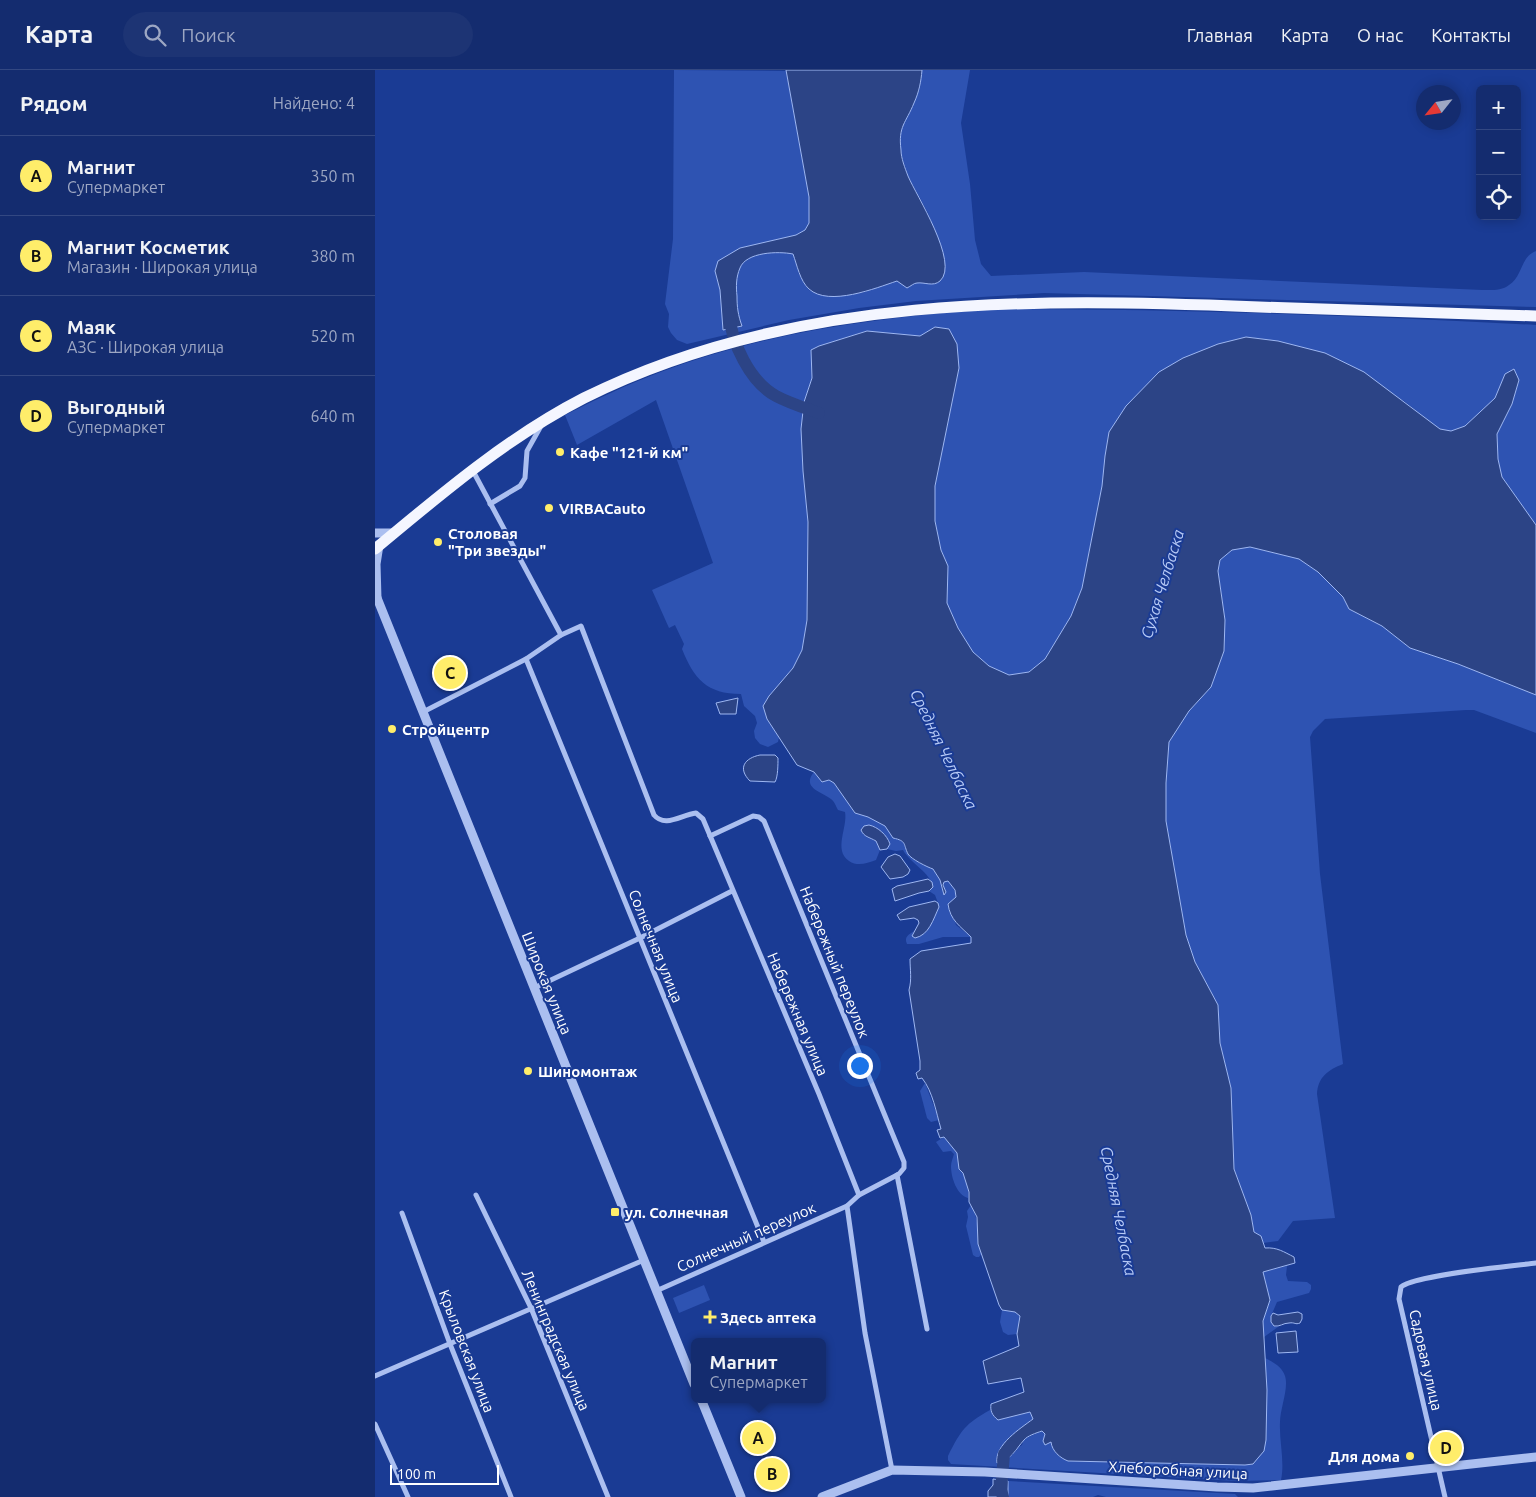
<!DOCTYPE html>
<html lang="ru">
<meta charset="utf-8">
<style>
body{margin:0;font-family:Ubuntu,sans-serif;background:#1d3474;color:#f1f3f6}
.controls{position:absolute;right:15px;top:15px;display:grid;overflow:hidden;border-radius:8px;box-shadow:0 2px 12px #0003}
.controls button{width:45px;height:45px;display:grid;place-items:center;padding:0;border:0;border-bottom:1px solid #334882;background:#142c6f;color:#f1f3f6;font:25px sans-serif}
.compass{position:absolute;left:1041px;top:15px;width:45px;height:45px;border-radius:50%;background:#142c6f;box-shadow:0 2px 12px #0003;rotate:240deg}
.scale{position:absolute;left:15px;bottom:12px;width:109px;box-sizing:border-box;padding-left:5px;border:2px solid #fff;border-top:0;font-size:14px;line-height:18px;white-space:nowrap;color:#fff;-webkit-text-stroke:4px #1a3b94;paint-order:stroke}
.you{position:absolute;left:484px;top:995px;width:18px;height:18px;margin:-12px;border:4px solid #fff;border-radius:50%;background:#1a73e8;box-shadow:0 0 0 8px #1a73e833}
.badge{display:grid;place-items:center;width:32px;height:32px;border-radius:50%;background:#ffed6a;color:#111;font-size:16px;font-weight:700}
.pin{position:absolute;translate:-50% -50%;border:2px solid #fff;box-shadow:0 1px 5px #0006}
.popup{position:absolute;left:316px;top:1268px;width:135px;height:65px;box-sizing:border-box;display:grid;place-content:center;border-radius:8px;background:#142c6f;filter:drop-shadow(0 1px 4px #0005);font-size:16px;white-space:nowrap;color:#9da7c3}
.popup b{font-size:19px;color:#f1f3f6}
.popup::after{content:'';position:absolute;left:50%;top:100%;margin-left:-10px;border:10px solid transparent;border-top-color:#142c6f}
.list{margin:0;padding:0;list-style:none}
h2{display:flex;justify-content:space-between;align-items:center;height:65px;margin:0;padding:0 20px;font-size:21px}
h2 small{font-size:16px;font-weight:400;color:#9da7c3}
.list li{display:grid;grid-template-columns:32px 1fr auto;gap:15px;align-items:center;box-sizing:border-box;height:80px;padding:0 20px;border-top:1px solid #334882}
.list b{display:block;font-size:19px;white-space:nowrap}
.list p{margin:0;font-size:16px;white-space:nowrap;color:#9da7c3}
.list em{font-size:16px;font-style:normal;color:#9da7c3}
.icon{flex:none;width:28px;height:28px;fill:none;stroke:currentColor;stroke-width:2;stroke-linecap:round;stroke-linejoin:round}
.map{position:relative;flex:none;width:1161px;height:1427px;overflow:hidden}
header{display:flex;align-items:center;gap:30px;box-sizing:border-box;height:70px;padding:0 25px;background:#142c6f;border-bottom:1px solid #334882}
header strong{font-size:24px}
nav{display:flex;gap:28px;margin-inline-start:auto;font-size:18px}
.search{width:350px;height:45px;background:#1d3474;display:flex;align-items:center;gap:12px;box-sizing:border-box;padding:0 18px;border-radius:28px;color:#9da7c3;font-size:19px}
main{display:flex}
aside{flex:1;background:#142c6f}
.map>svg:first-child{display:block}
.green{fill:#2e53b2}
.water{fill:#2c4486;stroke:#9eb7f2}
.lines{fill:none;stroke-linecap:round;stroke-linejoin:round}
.river{stroke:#2c4486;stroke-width:12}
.minor{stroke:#abbff0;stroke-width:5}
.tertiary{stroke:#abbff0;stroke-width:9}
.primary{stroke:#f4f6ff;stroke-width:11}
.poi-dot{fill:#ffed6a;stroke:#1a3b94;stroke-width:2}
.labels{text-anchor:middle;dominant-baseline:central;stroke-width:4;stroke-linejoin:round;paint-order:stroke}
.poi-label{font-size:15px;font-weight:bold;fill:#fff;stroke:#1a3b94;text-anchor:start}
.street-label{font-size:15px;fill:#fff;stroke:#1a3b94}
.water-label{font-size:16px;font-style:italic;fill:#b7caf6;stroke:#1a3b94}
</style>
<header>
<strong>Карта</strong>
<div class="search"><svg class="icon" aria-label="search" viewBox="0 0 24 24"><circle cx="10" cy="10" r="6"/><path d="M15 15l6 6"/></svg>Поиск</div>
<nav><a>Главная</a><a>Карта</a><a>О нас</a><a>Контакты</a></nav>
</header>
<main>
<aside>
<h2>Рядом<small>Найдено: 4</small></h2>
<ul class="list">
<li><span class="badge">A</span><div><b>Магнит</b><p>Супермаркет</p></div><em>350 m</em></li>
<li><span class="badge">B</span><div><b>Магнит Косметик</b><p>Магазин · Широкая улица</p></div><em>380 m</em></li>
<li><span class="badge">C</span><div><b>Маяк</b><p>АЗС · Широкая улица</p></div><em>520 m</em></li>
<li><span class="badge">D</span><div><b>Выгодный</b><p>Супермаркет</p></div><em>640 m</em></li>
</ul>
</aside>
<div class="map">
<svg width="1161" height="1427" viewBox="0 0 1161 1427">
<rect width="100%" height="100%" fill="#1a3b94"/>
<g class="green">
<path d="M299 0 411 1 434 127V153L430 160 421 165 365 178 340 201 345 220 348 260 367 256C363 245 362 237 362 226 361 217 361 207 365 198 371 181 403 181 418 184L424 204 434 220 446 225 487 223 522 211 559 214 570 195 567 181 553 143 533 106 526 83 525 69 526 59 545 18 547 0H595L586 53 595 114 600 170 606 194 616 206 709 202 1107 220C1115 220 1127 221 1134 215 1148 206 1145 187 1161 181V237L669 223 541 231 484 238 414 250 312 274 302 270 296 263 293 257 294 244 290 234 298 169Z"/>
<path d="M618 239C799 239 980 245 1161 255V455L1127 407 1123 389 1122 364 1137 334 1144 311 1130 304 1120 328 1109 340 1090 356 1076 361 1065 360 1029 331 903 271 871 267 843 274 734 362 730 386 727 416 707 518 696 546 670 589 654 602 634 605 614 596 598 582 583 558 572 533 573 496 566 480 560 451V416L584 298 560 257 545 266 491 261 444 276 436 281 437 308 429 332 426 359 428 401 433 452 432 550 427 580 418 598 394 626 388 636 392 649 404 667 403 672 393 677 385 674 380 668 379 661 382 653 380 646 369 636 366 624C332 624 319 609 307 579L309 574 300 555 294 558 277 520 338 493 281 330 202 375 190 345C220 330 251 315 283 303 390 262 505 247 618 239Z"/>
<path d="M875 477 924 489 943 502 968 527 974 539 1007 556 1035 578 1083 594 1161 625V663L1099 640H1091L950 649 938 661 935 667 945 804 968 994C953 1000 943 1007 942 1024L960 1148 918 1151 903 1171 888 1173 886 1166 879 1162 876 1145 859 1099 856 1018 845 973 843 935 820 892 811 865 791 751V713L794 672 814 641 836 617 849 581 850 549 843 501 845 490 857 480Z"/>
<path d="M439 702 447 712 454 710 459 713 480 743 493 747 510 756 518 768C532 771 528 774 533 784 536 789 552 797 558 799L565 810 569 824V812L573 811C584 824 581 827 574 842L578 846 581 855 596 867H568L544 874H532C529 867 533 865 539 861L537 866 563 833 560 825 554 821 558 817C556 803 535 793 528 780L521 781 512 779 515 774 513 769 491 767 501 771 505 780 501 790C492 793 483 797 474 791 458 780 473 757 470 742L463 740C461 736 459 731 456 729 447 722 426 718 439 702Z"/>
<polygon points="550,1013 564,1050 556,1052 552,1048 545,1021"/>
<path d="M569 1067 582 1083 584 1099C591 1105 594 1118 593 1128 582 1125 576 1108 576 1096 576 1092 578 1088 579 1084L576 1081 568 1082 561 1072Z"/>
<path d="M596 1135C605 1150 601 1167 607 1183L604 1187H601L598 1185 591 1156 593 1147 592 1141Z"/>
<polygon points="912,1196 911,1205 913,1211 932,1212 936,1215 936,1219 934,1223 902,1232 896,1246 899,1256 903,1257 889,1267 888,1251 895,1230 888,1202"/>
<polygon points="329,1215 335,1230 304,1243 298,1228"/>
<polygon points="627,1240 640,1242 645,1246 642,1264 633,1265 628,1262 625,1252"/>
<path d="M890 1288C898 1292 907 1297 910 1306 914 1318 905 1339 905 1352 904 1372 910 1391 906 1410L860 1411 576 1394 573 1390V1386C586 1360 590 1354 615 1340L623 1350 656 1342 658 1349C643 1360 629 1370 621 1388L622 1393 647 1375 649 1369 667 1361 670 1364 668 1371 670 1374 676 1372C677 1381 685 1388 693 1391L870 1395 877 1394 891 1370 892 1320Z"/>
<polygon points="633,1411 860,1424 863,1427 731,1427 723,1425 718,1427 633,1427"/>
</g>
<g class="water">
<path d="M411 0H547C546 12 544 22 539 33 531 53 523 56 526 80 526 88 530 98 533 106 541 125 585 193 565 211 558 217 550 212 542 213 539 213 536 216 532 218L522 211C501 218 454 237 434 219 425 211 422 195 418 184 403 181 371 182 365 198 361 207 361 217 362 226 362 237 363 245 367 256L348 260 345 220 340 201 343 191 365 178 421 165 430 160 434 153V127Z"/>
<path d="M560 257 574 259 582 274 584 298 560 416V451L566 480 573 496 572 533 583 558 598 582 614 596 634 605 654 602 670 589 696 546 707 518 727 416 730 386 734 362 751 336 784 302 808 288 843 274 871 267 903 271 950 283 989 302 1065 359 1076 361 1090 356 1120 328 1130 304 1139 299 1144 310 1137 334 1122 364 1123 389 1127 407 1161 455V625L1083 594 1035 578 1007 556 974 539 968 527 943 502 924 489 875 477 857 480 845 490 843 501 850 550 849 581 836 617 814 641 794 672 791 713V751L811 865 820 892 843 935 845 973 856 1018 859 1099 876 1145 879 1162 886 1166 890 1178C902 1177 909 1182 919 1187L920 1193 888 1202 895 1230 888 1251 892 1320 891 1370 889 1381 883 1388 878 1394 870 1395 693 1391C685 1388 677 1381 676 1372L670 1375 668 1371 670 1364 667 1361C661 1363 652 1366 649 1370 641 1379 635 1391 622 1393 619 1375 646 1358 658 1349L655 1342 623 1350C617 1345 615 1341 616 1334L649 1322 646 1308 613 1314 608 1291 644 1276 642 1264 645 1246 640 1242 627 1240 624 1235 603 1174 602 1147 594 1132V1122L588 1103 584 1099 582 1083 569 1067 565 1068 562 1060 566 1059C561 1042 558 1022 547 1008L543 1009 541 1003 545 1000V991L534 920C537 909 535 900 535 889L546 881 596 873V867C585 856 575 850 573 834L581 827 580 820 573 811 569 812 568 815 571 822 569 825 565 810 558 799C552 797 536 789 533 784 528 774 532 771 518 768L510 756 493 747 480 743 459 713 454 710 447 712 439 702 422 695 392 649 388 636 394 626 418 598 427 580 432 550 433 452 428 401 426 359 429 332 437 308 436 280 444 276 492 261 545 266Z"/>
<polygon points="363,628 361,644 345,644 341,633"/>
<path d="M385 685H400L403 688C403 694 403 707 400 712L375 711C362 698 370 688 385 685Z"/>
<path d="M494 755C503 757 512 765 515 774L512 779 505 780 501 771C494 767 489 767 486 760L489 756Z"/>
<polygon points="520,784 525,786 535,800 533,804 528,807 515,809 506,797 513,787"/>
<polygon points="553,809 557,812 558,817 554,821 544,823 520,831 517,819 522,816"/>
<path d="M560 831 563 833 564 837C558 850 554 865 540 868L537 866 544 853 543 850 539 848 525 850 522 845 534 837Z"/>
<path d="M923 1242 927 1244V1249L925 1253C920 1255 920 1252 914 1253 908 1253 905 1257 899 1256L896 1252V1246L898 1243 903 1245Z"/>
<polygon points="921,1261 923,1282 903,1283 901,1263"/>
<polygon points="618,1409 633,1411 633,1427 613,1427 613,1421 618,1415"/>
</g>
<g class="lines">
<g class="river">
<path d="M354 243C356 272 375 312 401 326 414 333 430 338 444 343"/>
<polyline points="628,1427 626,1420 629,1384 636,1376"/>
</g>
<g class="minor">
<polyline points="98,401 186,565"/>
<polyline points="115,434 145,416 150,408 152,381 166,356"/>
<polyline points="151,589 389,1172"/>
<path d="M48 642 151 589 186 565 206 556 279 745C290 758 306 745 321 743L328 749 444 1024 484 1125 472 1136 490 1263 517 1400"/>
<polyline points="335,766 378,746 384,747 389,751 529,1092 529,1098 524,1104 484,1125"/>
<polyline points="159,918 265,868 357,821"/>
<polyline points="522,1105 552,1259"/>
<polyline points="101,1125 156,1238 233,1427"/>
<polyline points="27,1143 75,1274 136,1427"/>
<polyline points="281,1221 472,1136"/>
<polyline points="0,1306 269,1190"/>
<polyline points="0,1354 33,1427"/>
<path d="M1070 1427 1024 1229 1026 1217C1040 1205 1137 1196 1161 1193"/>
</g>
<g class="tertiary">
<polyline points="0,463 19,463"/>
<polyline points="0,523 319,1314"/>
<polyline points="2,529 1,494 4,475"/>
<polyline points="326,1329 366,1427"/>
<polyline points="447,1427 517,1400 610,1402 842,1417 878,1418 1161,1387"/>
</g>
<path class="primary" d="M0 479C66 424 133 367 209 328 417 224 658 228 884 237 977 240 1069 243 1161 246"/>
</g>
<g class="poi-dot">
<circle cx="185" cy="382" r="5"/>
<circle cx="174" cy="438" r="5"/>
<circle cx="63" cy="472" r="5"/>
<circle cx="17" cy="659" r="5"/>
<circle cx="153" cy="1001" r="5"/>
<rect x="235" y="1137" width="10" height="10" rx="2.5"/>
<path d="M332.5 1239.5h5v5h5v5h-5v5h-5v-5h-5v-5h5z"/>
<circle cx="1035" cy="1386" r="5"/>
</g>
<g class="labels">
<g class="poi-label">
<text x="195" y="382">Кафе "121-й км"</text>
<text x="184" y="438">VIRBACauto</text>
<text x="73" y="463">Столовая<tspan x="73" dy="17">"Три звезды"</tspan></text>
<text x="27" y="659">Стройцентр</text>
<text x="163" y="1001">Шиномонтаж</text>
<text x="250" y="1142">ул. Солнечная</text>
<text x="345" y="1247">Здесь аптека</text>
<text x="1025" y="1386" text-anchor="end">Для дома</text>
</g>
<g class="street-label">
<text transform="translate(281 876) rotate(68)">Солнечная улица</text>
<text transform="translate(460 892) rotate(68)">Набережный переулок</text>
<text transform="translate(172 913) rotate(68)">Широкая улица</text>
<text transform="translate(423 944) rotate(67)">Набережная улица</text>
<text transform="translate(371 1167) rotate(-24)">Солнечный переулок</text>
<text transform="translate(181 1270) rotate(67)">Ленинградская улица</text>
<text transform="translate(92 1281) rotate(69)">Крыловская улица</text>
<text transform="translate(1051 1290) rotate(77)">Садовая улица</text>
<text transform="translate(803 1400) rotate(3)">Хлеборобная улица</text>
</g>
<g class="water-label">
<text transform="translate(787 514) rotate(-73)">Сухая Челбаска</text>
<text transform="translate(569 679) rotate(64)">Средняя Челбаска</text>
<text transform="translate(744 1141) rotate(79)">Средняя Челбаска</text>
</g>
</g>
</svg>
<div class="controls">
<button>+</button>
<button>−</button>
<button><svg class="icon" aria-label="locate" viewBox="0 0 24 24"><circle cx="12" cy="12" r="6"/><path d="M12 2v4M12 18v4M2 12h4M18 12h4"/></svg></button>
</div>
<svg class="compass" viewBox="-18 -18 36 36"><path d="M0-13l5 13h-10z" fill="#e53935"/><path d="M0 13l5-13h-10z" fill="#9da7c3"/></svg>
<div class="scale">100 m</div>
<div class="you"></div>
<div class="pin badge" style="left:383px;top:1368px">A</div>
<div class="popup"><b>Магнит</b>Супермаркет</div>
<div class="pin badge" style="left:397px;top:1404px">B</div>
<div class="pin badge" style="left:75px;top:603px">C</div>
<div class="pin badge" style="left:1071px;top:1378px">D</div>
</div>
</main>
